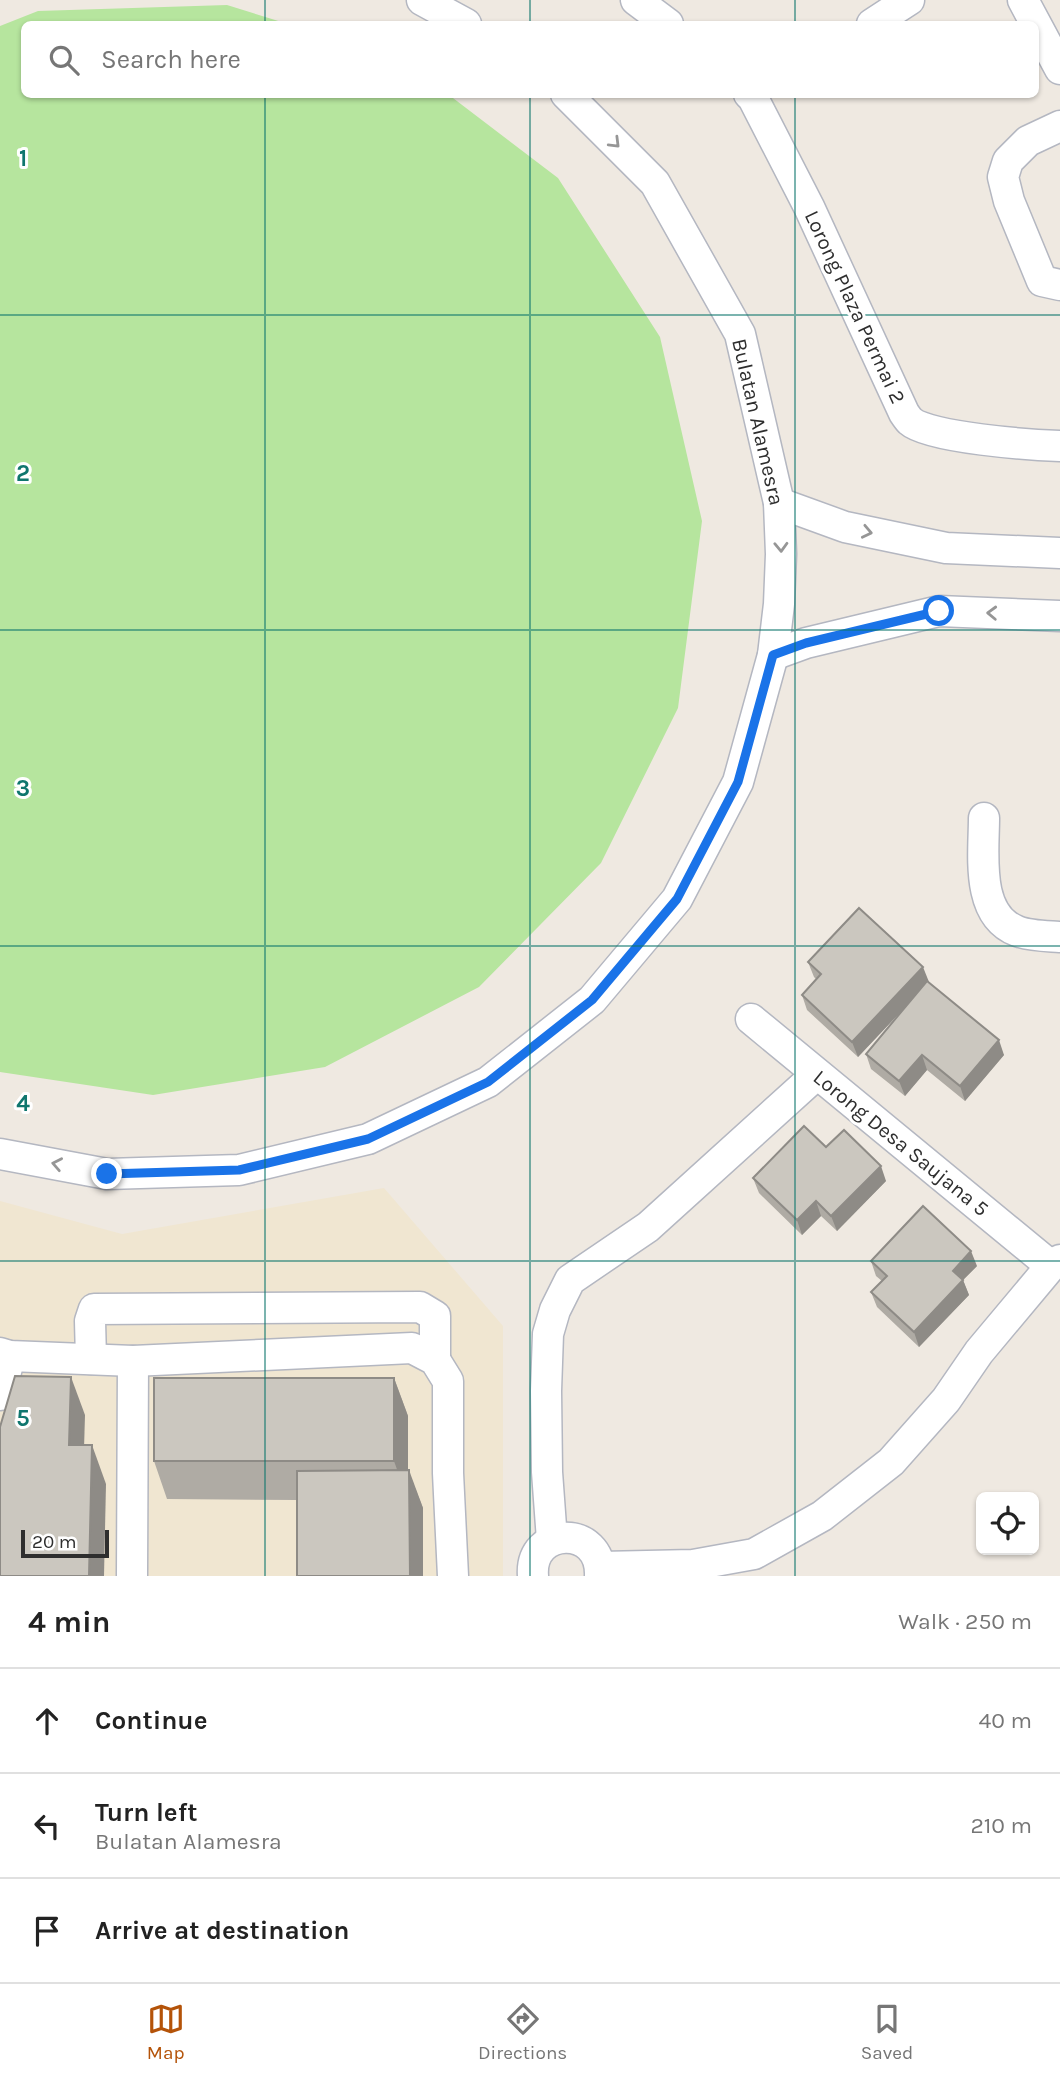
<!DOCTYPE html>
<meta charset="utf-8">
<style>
body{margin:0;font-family:Karla,sans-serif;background:#f6f6f6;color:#222}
.controls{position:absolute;right:21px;bottom:21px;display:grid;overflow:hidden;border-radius:10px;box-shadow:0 2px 5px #0004}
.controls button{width:63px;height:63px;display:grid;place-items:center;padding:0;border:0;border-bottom:2px solid #e0e0e0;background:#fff;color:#222;font:35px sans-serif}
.scale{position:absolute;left:21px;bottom:18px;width:88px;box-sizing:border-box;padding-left:7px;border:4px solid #2e2e2e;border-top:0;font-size:19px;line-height:24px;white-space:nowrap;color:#2e2e2e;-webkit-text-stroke:5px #fff;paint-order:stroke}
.stop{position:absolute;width:21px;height:21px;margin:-16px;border:5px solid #1a73e8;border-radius:50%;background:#fff}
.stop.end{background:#1a73e8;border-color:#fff;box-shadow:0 2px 7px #0008}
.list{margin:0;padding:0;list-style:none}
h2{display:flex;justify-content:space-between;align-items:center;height:91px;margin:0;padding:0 28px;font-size:30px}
h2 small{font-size:23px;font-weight:400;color:#767676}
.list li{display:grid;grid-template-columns:46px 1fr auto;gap:21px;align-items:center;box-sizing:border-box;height:105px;padding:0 28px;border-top:2px solid #e0e0e0}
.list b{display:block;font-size:26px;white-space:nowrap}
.list p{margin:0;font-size:23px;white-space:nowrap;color:#767676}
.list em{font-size:23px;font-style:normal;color:#767676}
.icon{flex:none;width:38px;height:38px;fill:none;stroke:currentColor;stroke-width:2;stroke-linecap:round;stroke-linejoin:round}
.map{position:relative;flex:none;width:1060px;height:1576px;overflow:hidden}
.search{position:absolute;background:#fff;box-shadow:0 2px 5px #0004;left:21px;right:21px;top:21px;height:77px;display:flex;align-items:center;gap:18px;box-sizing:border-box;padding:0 24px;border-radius:10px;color:#767676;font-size:26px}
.sheet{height:406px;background:#fff}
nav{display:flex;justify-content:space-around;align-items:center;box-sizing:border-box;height:98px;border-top:2px solid #e0e0e0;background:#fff;font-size:19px;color:#767676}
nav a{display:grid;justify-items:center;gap:4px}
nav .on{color:#b45309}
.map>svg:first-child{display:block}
.education{fill:#f0e6d1}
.grass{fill:#b6e59e}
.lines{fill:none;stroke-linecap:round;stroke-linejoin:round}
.minor-casing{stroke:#b4b7c1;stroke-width:33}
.minor{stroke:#fff;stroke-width:30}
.wall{fill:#afaba4}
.shaded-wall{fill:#8e8b86}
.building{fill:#cbc7bf;stroke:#8e8b86;stroke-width:2}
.oneway{stroke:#969696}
.route{stroke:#1a73e8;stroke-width:9}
.grid{fill:none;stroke:#0f766e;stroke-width:2;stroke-opacity:0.55}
.labels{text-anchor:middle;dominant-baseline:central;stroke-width:6;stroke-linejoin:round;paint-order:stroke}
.street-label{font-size:21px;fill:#2e2e2e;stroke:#fff}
.grid-label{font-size:23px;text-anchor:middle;font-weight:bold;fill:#0f766e;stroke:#fff;stroke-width:6;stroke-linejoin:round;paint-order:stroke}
</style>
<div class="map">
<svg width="1060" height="1576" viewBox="0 0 1060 1576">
<rect width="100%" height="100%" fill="#efe9e1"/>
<polygon class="education" points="384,1188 503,1326 503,1576 0,1576 0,1201 122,1234"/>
<polygon class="grass" points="227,5 288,24 24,24 24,94 449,95 558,178 660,337 702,521 678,708 601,863 479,987 325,1067 153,1095 0,1072 0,26 38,11"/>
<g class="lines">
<g class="minor-casing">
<g id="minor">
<polyline points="422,0 466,24"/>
<polyline points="636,0 668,24"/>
<polyline points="1023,0 1060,69"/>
<polyline points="872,24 909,0"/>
<path d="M749 94 753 98 809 207 904 413C906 416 908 419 910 421 929 438 1032 445 1060 446"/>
<polyline points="1060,126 1028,141 1008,161 1003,177 1009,201 1042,281 1060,285"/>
<polyline points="779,503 845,527 946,548 1060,553"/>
<polyline points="773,655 806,643 939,611 1060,616"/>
<path d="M984 818C984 853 975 915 1017 931 1029 936 1047 936 1060 937"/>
<polyline points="751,1019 1051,1266"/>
<polyline points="0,1154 107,1174 239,1170 368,1139 488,1082 592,1000 677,899 738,782 773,655 779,604 781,554 779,503 740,334 655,183 566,94"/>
<polyline points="0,1353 10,1356 133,1361 412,1348 435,1360 448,1381 448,1473 453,1576"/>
<polyline points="91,1359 90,1321 94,1309 420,1307 435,1316 435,1360"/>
<polyline points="0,1395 10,1356"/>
<polyline points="552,1540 547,1472 546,1391 548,1334 555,1310 570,1280 648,1227 817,1074"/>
<polyline points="601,1567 693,1565 754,1554 822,1516 891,1462 946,1400 979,1352 1051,1266 1060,1260"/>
<polyline points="132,1576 133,1361"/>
<path d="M533 1576C529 1526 602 1524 600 1576"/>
</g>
</g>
<use href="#minor" class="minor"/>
</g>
<g class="wall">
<polygon points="808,962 928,982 1004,1055 965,1101 927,1070 905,1096 871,1069 866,1054 903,1009 858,1057 807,1010 802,995 816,979 814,977"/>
<polygon points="826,1147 886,1181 837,1231 821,1216 802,1235 759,1193 753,1178"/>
<polygon points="871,1261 977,1266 963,1280 969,1295 919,1347 877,1307 871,1292 882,1281 876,1276"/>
<polygon points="394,1378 408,1416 408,1470 423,1508 297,1500 167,1499 154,1461"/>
</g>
<g class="shaded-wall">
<polygon points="923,967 929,982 858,1057 852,1042"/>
<polygon points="999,1040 1004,1055 965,1101 960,1086"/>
<polygon points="922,1055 927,1070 905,1096 899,1081"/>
<polygon points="881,1166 886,1181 837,1231 831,1216"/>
<polygon points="816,1201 821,1216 802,1235 797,1220"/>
<polygon points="971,1251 977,1266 963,1280 969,1295 919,1347 914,1332 953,1271"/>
<polygon points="71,1377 85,1415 83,1483 69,1445"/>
<polygon points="394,1378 408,1416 408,1500 394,1461"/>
<polygon points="92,1445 106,1484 104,1576 89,1576"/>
<polygon points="409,1470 423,1508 423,1576 410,1576"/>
</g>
<g class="building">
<polygon points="859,908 923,967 852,1042 802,995 821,974 808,962"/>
<polygon points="927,981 999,1040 960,1086 922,1055 899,1081 866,1054"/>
<polygon points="804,1126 826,1147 844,1130 881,1166 831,1216 816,1201 797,1220 753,1178"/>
<polygon points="923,1206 971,1251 953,1271 963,1280 914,1332 871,1292 887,1276 871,1261"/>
<polygon points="15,1376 71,1377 69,1445 92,1445 89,1576 0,1576 0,1427"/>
<rect x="154" y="1378" width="240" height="83"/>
<polygon points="409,1470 410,1576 297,1576 297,1471"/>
</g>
<defs><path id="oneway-chevron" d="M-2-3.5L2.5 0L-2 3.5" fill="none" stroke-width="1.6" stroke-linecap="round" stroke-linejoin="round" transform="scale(1.75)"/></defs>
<g class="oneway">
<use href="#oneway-chevron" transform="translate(615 143) rotate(45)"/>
<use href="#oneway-chevron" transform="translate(867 532) rotate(12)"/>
<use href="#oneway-chevron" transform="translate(781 547) rotate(88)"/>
<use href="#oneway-chevron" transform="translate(992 613) rotate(-178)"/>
<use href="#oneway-chevron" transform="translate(57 1164) rotate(-169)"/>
</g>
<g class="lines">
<polyline class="route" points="107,1174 239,1170 368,1139 488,1082 592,1000 677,899 738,782 773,655 806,643 939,611"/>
</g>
<path class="grid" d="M265 0V24M530 0V24M795 0V24M265 94V1576M530 94V1576M795 94V1576M0 315H1060M0 630H1060M0 946H1060M0 1261H1060"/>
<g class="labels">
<g class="street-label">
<text transform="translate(855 307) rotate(65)">Lorong Plaza Permai 2</text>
<text transform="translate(758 422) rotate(77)">Bulatan Alamesra</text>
<text transform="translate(901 1143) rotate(39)">Lorong Desa Saujana 5</text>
</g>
</g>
<g class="grid-label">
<text x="23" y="166">1</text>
<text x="23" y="481">2</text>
<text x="23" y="796">3</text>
<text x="23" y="1111">4</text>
<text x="23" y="1426">5</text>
</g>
</svg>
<div class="controls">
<button><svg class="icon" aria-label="locate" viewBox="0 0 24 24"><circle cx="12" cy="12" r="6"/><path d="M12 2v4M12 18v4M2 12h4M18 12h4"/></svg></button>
</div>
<div class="scale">20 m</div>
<div class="stop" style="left:939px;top:611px"></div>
<div class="stop end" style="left:107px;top:1174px"></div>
<div class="search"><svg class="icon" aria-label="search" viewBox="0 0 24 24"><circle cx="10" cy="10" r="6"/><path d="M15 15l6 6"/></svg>Search here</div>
</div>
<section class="sheet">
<h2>4 min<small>Walk · 250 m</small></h2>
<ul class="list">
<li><svg class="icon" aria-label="ahead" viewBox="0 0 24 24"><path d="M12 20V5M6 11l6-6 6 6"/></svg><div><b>Continue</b></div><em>40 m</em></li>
<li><svg class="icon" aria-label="left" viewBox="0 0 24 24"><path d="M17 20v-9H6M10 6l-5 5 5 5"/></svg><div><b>Turn left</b><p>Bulatan Alamesra</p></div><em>210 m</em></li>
<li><svg class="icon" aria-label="arrive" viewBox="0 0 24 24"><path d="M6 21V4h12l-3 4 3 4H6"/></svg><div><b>Arrive at destination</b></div></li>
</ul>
</section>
<nav>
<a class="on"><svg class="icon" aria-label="map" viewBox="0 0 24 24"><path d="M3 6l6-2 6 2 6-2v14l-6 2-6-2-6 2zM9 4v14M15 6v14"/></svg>Map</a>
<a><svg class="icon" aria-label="directions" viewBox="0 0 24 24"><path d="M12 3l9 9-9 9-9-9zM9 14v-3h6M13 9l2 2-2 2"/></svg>Directions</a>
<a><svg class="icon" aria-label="saved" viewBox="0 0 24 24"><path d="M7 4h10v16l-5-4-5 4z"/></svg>Saved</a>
</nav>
